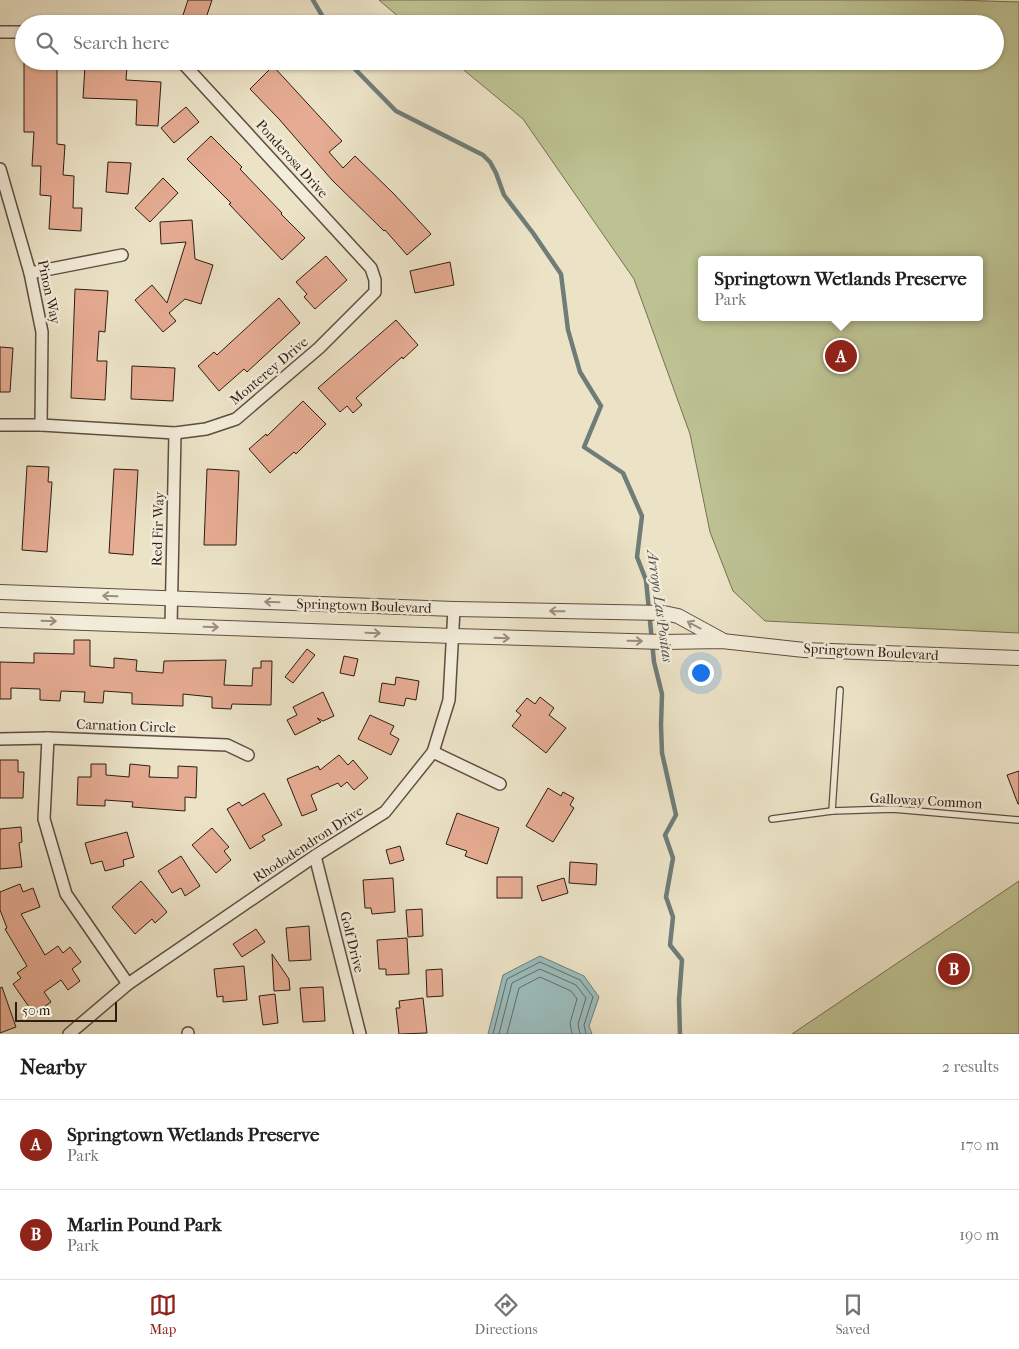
<!DOCTYPE html>
<style>
body{margin:0;font-family:"IM FELL French Canon",serif;background:#f6f6f6;color:#202124}
.scale{position:absolute;left:15px;bottom:12px;width:102px;box-sizing:border-box;padding-left:5px;border:2px solid #2e1c13;border-top:0;font-size:14px;line-height:18px;white-space:nowrap;color:#2e1c13;-webkit-text-stroke:4px #f3eddb;paint-order:stroke}
.you{position:absolute;left:700px;top:672px;width:18px;height:18px;margin:-12px;border:4px solid #fff;border-radius:50%;background:#1a73e8;box-shadow:0 0 0 8px #1a73e833}
.badge{display:grid;place-items:center;width:32px;height:32px;border-radius:50%;background:#8f2418;color:#fff;font-size:16px;font-weight:700}
.pin{position:absolute;translate:-50% -50%;border:2px solid #fff;box-shadow:0 1px 5px #0006}
.popup{position:absolute;left:698px;top:256px;width:285px;height:65px;box-sizing:border-box;display:grid;place-content:center;border-radius:5px;background:#fff;filter:drop-shadow(0 1px 4px #0005);font-size:16px;white-space:nowrap;color:#757577}
.popup b{font-size:19px;color:#202124}
.popup::after{content:'';position:absolute;left:50%;top:100%;margin-left:-10px;border:10px solid transparent;border-top-color:#fff}
.list{margin:0;padding:0;list-style:none}
h2{display:flex;justify-content:space-between;align-items:center;height:65px;margin:0;padding:0 20px;font-size:21px}
h2 small{font-size:16px;font-weight:400;color:#757577}
.list li{display:grid;grid-template-columns:32px 1fr auto;gap:15px;align-items:center;box-sizing:border-box;height:90px;padding:0 20px;border-top:1px solid #e0e0e0}
.list b{display:block;font-size:19px;white-space:nowrap}
.list p{margin:0;font-size:16px;white-space:nowrap;color:#757577}
.list em{font-size:16px;font-style:normal;color:#757577}
.icon{flex:none;width:28px;height:28px;fill:none;stroke:currentColor;stroke-width:2;stroke-linecap:round;stroke-linejoin:round}
.map{position:relative;flex:none;width:1019px;height:1034px;overflow:hidden}
.search{position:absolute;background:#fff;box-shadow:0 1px 4px #0004;left:15px;right:15px;top:15px;height:55px;display:flex;align-items:center;gap:12px;box-sizing:border-box;padding:0 18px;border-radius:28px;color:#757577;font-size:19px}
.sheet{height:245px;background:#fff}
nav{display:flex;justify-content:space-around;align-items:center;box-sizing:border-box;height:70px;border-top:1px solid #e0e0e0;background:#fff;font-size:14px;color:#757577}
nav a{display:grid;justify-items:center;gap:2px}
nav .on{color:#8f2418}
.map>svg:first-child{display:block}
.green{fill:#bdc292;stroke:#766f52;fill-rule:evenodd}
.water{fill:#9bbdbd;stroke:#6f7d79}
.lines{fill:none;stroke-linecap:round;stroke-linejoin:round}
.shore{stroke:#646c68;stroke-width:1}
.stream{stroke:#6f7d79;stroke-width:4.5}
.building{fill:#e6ac93;stroke:#2e1c13}
.service-casing{stroke:#5e4e40;stroke-width:8}
.minor-casing{stroke:#5e4e40;stroke-width:14}
.tertiary-casing{stroke:#5e4e40;stroke-width:16}
.service{stroke:#f3eddb;stroke-width:5.5}
.minor{stroke:#f3eddb;stroke-width:11}
.tertiary{stroke:#f3eddb;stroke-width:14}
.oneway{stroke:#9a8f81}
.labels{text-anchor:middle;dominant-baseline:central;stroke-width:5;stroke-linejoin:round;paint-order:stroke}
.street-label{font-size:14px;fill:#2e1c13;stroke:#f3eddb}
.water-label{font-size:15px;font-style:italic;fill:#54544e;stroke:#f3eddb}
</style>
<div class="map">
<svg width="1019" height="1034" viewBox="0 0 1019 1034">
<rect width="100%" height="100%" fill="#ece3c7"/>
<filter id="stains"><feTurbulence type="fractalNoise" baseFrequency=".004" numOctaves="4"/><feColorMatrix values="0 0 0 0 .2 0 0 0 0 .09 0 0 0 0 .02 0 0 0 .5 -.17"/></filter>
<radialGradient id="worn" r=".72"><stop offset=".6" stop-color="#630" stop-opacity="0"/><stop offset="1" stop-color="#630" stop-opacity=".3"/></radialGradient>
<g class="green">
<path d="M379 0H955L1019 2V633L765 621 733 591 710 532 690 434 634 279 523 119 453 61H995V24H407ZM702 260H980V317H702Z"/>
<polygon points="1019,881 1019,1034 792,1034"/>
</g>
<polygon class="water" points="540,956 584,976 599,997 589,1026 592,1034 488,1034 503,975"/>
<g class="lines">
<g class="shore">
<polyline points="493,1034 507,979 540,962 580,980 593,997 584,1025 586,1034"/>
<polyline points="499,1034 512,983 540,969 576,985 586,998 578,1024 580,1034"/>
<polyline points="507,1034 519,988 540,977 571,991 577,999 570,1023 572,1034"/>
</g>
<g class="stream">
<polyline points="313,0 327,24"/>
<polyline points="349,61 352,66 396,111 483,155 490,162 496,173 504,195 533,233 561,274 568,330 580,372 601,406 584,447 623,473 642,516 637,557 646,580 654,662 662,694 661,725 662,753 676,815 665,835 673,858 666,897 673,917 670,945 682,960 679,1000 680,1034"/>
</g>
</g>
<g class="building">
<polygon points="188,0 212,0 204,24 180,24"/>
<polygon points="24,61 57,61 57,144 65,145 63,175 74,176 73,208 82,208 81,231 49,229 51,196 40,195 41,166 32,166 34,132 24,132"/>
<polygon points="85,66 127,67 126,80 161,82 158,126 136,125 137,100 83,98"/>
<polygon points="273,66 342,141 329,152 343,168 355,156 394,194 431,234 407,255 385,230 384,231 332,180 279,119 250,89"/>
<polygon points="186,107 199,122 174,143 161,128"/>
<polygon points="211,136 242,167 240,169 282,213 281,214 305,238 282,260 229,204 231,203 187,159"/>
<polygon points="108,162 131,163 128,194 106,192"/>
<polygon points="163,178 178,193 150,222 135,208"/>
<polygon points="192,220 195,259 213,265 201,304 185,299 169,313 176,321 163,332 135,300 152,285 167,303 186,242 161,244 160,222"/>
<polygon points="326,256 347,280 315,309 304,297 307,294 296,282"/>
<polygon points="450,262 454,285 415,293 410,271"/>
<polygon points="75,289 108,291 105,332 99,331 97,361 107,361 105,400 71,398"/>
<polygon points="279,298 300,323 247,372 244,369 219,391 198,366 214,352 217,355"/>
<polygon points="396,320 418,345 403,359 402,357 356,398 362,405 353,413 347,406 340,412 318,388"/>
<polygon points="0,347 13,348 10,392 0,392"/>
<polygon points="132,366 175,368 173,401 131,399"/>
<polygon points="303,401 326,424 296,454 294,452 270,473 249,449 266,434 267,436"/>
<polygon points="27,466 49,467 48,482 52,482 47,552 22,550"/>
<polygon points="114,469 138,470 133,555 109,553"/>
<polygon points="207,469 239,471 236,545 204,545"/>
<polygon points="74,640 90,640 90,666 114,668 114,658 137,660 136,671 163,673 164,661 226,660 224,685 252,686 253,668 261,668 261,661 272,661 271,705 232,704 231,709 212,708 212,697 183,694 183,706 132,704 132,693 104,691 103,703 84,702 85,692 61,691 60,701 40,700 40,689 11,688 11,699 0,699 0,662 34,663 34,653 74,654"/>
<polygon points="307,649 315,655 293,683 285,677"/>
<polygon points="344,656 358,659 354,676 340,673"/>
<polygon points="396,677 419,681 416,700 406,698 404,706 379,702 382,683 395,685"/>
<polygon points="323,692 334,716 323,721 317,718 321,722 295,735 287,720 297,715 293,707"/>
<polygon points="540,697 554,708 549,715 566,728 546,753 512,726 521,715 516,711 527,698 535,704"/>
<polygon points="370,715 394,726 390,734 399,739 391,755 358,739"/>
<polygon points="339,755 348,765 353,760 368,778 354,790 347,782 341,787 338,783 311,795 317,810 302,816 287,779 318,766 320,770"/>
<polygon points="0,760 18,760 18,772 24,772 23,798 0,798"/>
<polygon points="91,764 106,764 106,775 129,777 130,764 150,766 149,777 178,778 178,766 197,767 196,798 185,797 185,811 132,807 133,802 105,800 105,806 77,805 78,777 91,777"/>
<polygon points="1019,771 1019,804 1018,804 1007,775"/>
<polygon points="548,788 561,796 563,792 574,798 570,805 574,808 553,842 526,826"/>
<polygon points="264,793 282,825 262,836 265,840 250,849 227,809 239,802 242,806"/>
<polygon points="457,813 499,828 487,864 465,856 467,851 446,844"/>
<polygon points="21,827 22,842 19,843 22,867 0,869 0,829"/>
<polygon points="212,828 229,847 224,851 231,860 216,873 192,845"/>
<polygon points="127,832 134,857 123,860 124,866 105,871 102,861 91,864 85,843"/>
<polygon points="400,846 404,860 390,864 386,850"/>
<polygon points="181,856 200,886 185,896 181,888 172,893 158,871"/>
<polygon points="570,862 597,864 596,885 569,883"/>
<rect x="497" y="877" width="25" height="21"/>
<polygon points="393,878 395,912 372,914 371,908 365,908 363,880"/>
<polygon points="564,878 568,893 542,901 537,886"/>
<polygon points="141,881 167,912 155,923 152,919 135,934 112,907"/>
<polygon points="20,884 23,892 33,888 40,907 21,914 45,955 58,946 63,953 70,947 81,962 72,969 80,981 68,990 61,980 44,992 51,1002 34,1014 13,984 21,978 17,973 27,966 5,929 7,928 0,910 0,892"/>
<polygon points="422,909 423,936 408,937 406,910"/>
<polygon points="309,926 311,960 289,961 286,928"/>
<polygon points="256,929 265,942 242,957 233,944"/>
<polygon points="407,938 409,974 386,975 386,969 379,969 377,940"/>
<polygon points="272,954 289,979 290,990 274,991"/>
<polygon points="244,966 247,1000 223,1002 223,996 217,997 214,969"/>
<polygon points="442,969 443,996 427,997 426,970"/>
<polygon points="2,987 16,1027 0,1033 0,988"/>
<polygon points="323,987 325,1021 303,1022 300,988"/>
<polygon points="275,994 278,1023 263,1025 259,996"/>
<polygon points="423,998 427,1033 399,1034 396,1008 400,1008 399,1001"/>
</g>
<g class="lines">
<g class="service-casing">
<g id="service">
<polyline points="832,811 840,690"/>
<polyline points="772,819 832,811 893,809 1019,820"/>
</g>
</g>
<g class="minor-casing">
<g id="minor">
<polyline points="0,32 24,32"/>
<polyline points="0,169 30,273 42,332 41,425"/>
<polyline points="30,273 122,255"/>
<polyline points="0,425 41,425 175,433 206,429 236,419 319,348 375,292 375,280 371,268 181,61"/>
<polyline points="171,626 175,433"/>
<polyline points="48,738 44,819 66,894 128,984"/>
<polyline points="0,739 48,738 227,745 248,755"/>
<polyline points="433,752 500,784"/>
<polyline points="315,856 360,1034"/>
<polyline points="69,1034 128,984 315,856 385,812 433,752 449,700 454,609"/>
<polyline points="188,1034 188,1033"/>
</g>
</g>
<g class="tertiary-casing">
<g id="tertiary">
<polyline points="0,592 454,609 664,613 678,616 722,640"/>
<polyline points="0,620 453,636 664,642 722,641 804,650 1019,658"/>
</g>
</g>
<use href="#service" class="service"/>
<use href="#minor" class="minor"/>
<use href="#tertiary" class="tertiary"/>
</g>
<defs><path id="oneway-shaft" d="M-6 0H5M1.5-3L5.5 0L1.5 3" fill="none" stroke-width="1.6" stroke-linecap="round" stroke-linejoin="round" transform="scale(1.25)"/></defs>
<g class="oneway">
<use href="#oneway-shaft" transform="translate(110 596) rotate(-178)"/>
<use href="#oneway-shaft" transform="translate(272 602) rotate(-178)"/>
<use href="#oneway-shaft" transform="translate(557 611) rotate(-179)"/>
<use href="#oneway-shaft" transform="translate(49 621) rotate(2)"/>
<use href="#oneway-shaft" transform="translate(694 625) rotate(-152)"/>
<use href="#oneway-shaft" transform="translate(211 627) rotate(2)"/>
<use href="#oneway-shaft" transform="translate(373 633) rotate(2)"/>
<use href="#oneway-shaft" transform="translate(502 638) rotate(2)"/>
<use href="#oneway-shaft" transform="translate(635 641) rotate(1)"/>
</g>
<g class="labels">
<g class="street-label">
<text transform="translate(292 159) rotate(48)">Ponderosa Drive</text>
<text transform="translate(49 292) rotate(78)">Pinon Way</text>
<text transform="translate(269 371) rotate(-40)">Monterey Drive</text>
<text transform="translate(158 529) rotate(-88)">Red Fir Way</text>
<text transform="translate(364 606) rotate(2)">Springtown Boulevard</text>
<text transform="translate(871 652) rotate(3)">Springtown Boulevard</text>
<text transform="translate(126 726) rotate(2)">Carnation Circle</text>
<text transform="translate(926 801) rotate(3)">Galloway Common</text>
<text transform="translate(308 844) rotate(-33)">Rhododendron Drive</text>
<text transform="translate(352 942) rotate(76)">Golf Drive</text>
</g>
<g class="water-label">
<text transform="translate(660 606) rotate(82)">Arroyo Las Positas</text>
</g>
</g>
<rect width="100%" height="100%" filter="url(#stains)"/>
<rect width="100%" height="100%" fill="url(#worn)"/>
</svg>
<div class="scale">50 m</div>
<div class="you"></div>
<div class="pin badge" style="left:841px;top:356px">A</div>
<div class="popup"><b>Springtown Wetlands Preserve</b>Park</div>
<div class="pin badge" style="left:954px;top:969px">B</div>
<div class="search"><svg class="icon" aria-label="search" viewBox="0 0 24 24"><circle cx="10" cy="10" r="6"/><path d="M15 15l6 6"/></svg>Search here</div>
</div>
<section class="sheet">
<h2>Nearby<small>2 results</small></h2>
<ul class="list">
<li><span class="badge">A</span><div><b>Springtown Wetlands Preserve</b><p>Park</p></div><em>170 m</em></li>
<li><span class="badge">B</span><div><b>Marlin Pound Park</b><p>Park</p></div><em>190 m</em></li>
</ul>
</section>
<nav>
<a class="on"><svg class="icon" aria-label="map" viewBox="0 0 24 24"><path d="M3 6l6-2 6 2 6-2v14l-6 2-6-2-6 2zM9 4v14M15 6v14"/></svg>Map</a>
<a><svg class="icon" aria-label="directions" viewBox="0 0 24 24"><path d="M12 3l9 9-9 9-9-9zM9 14v-3h6M13 9l2 2-2 2"/></svg>Directions</a>
<a><svg class="icon" aria-label="saved" viewBox="0 0 24 24"><path d="M7 4h10v16l-5-4-5 4z"/></svg>Saved</a>
</nav>
